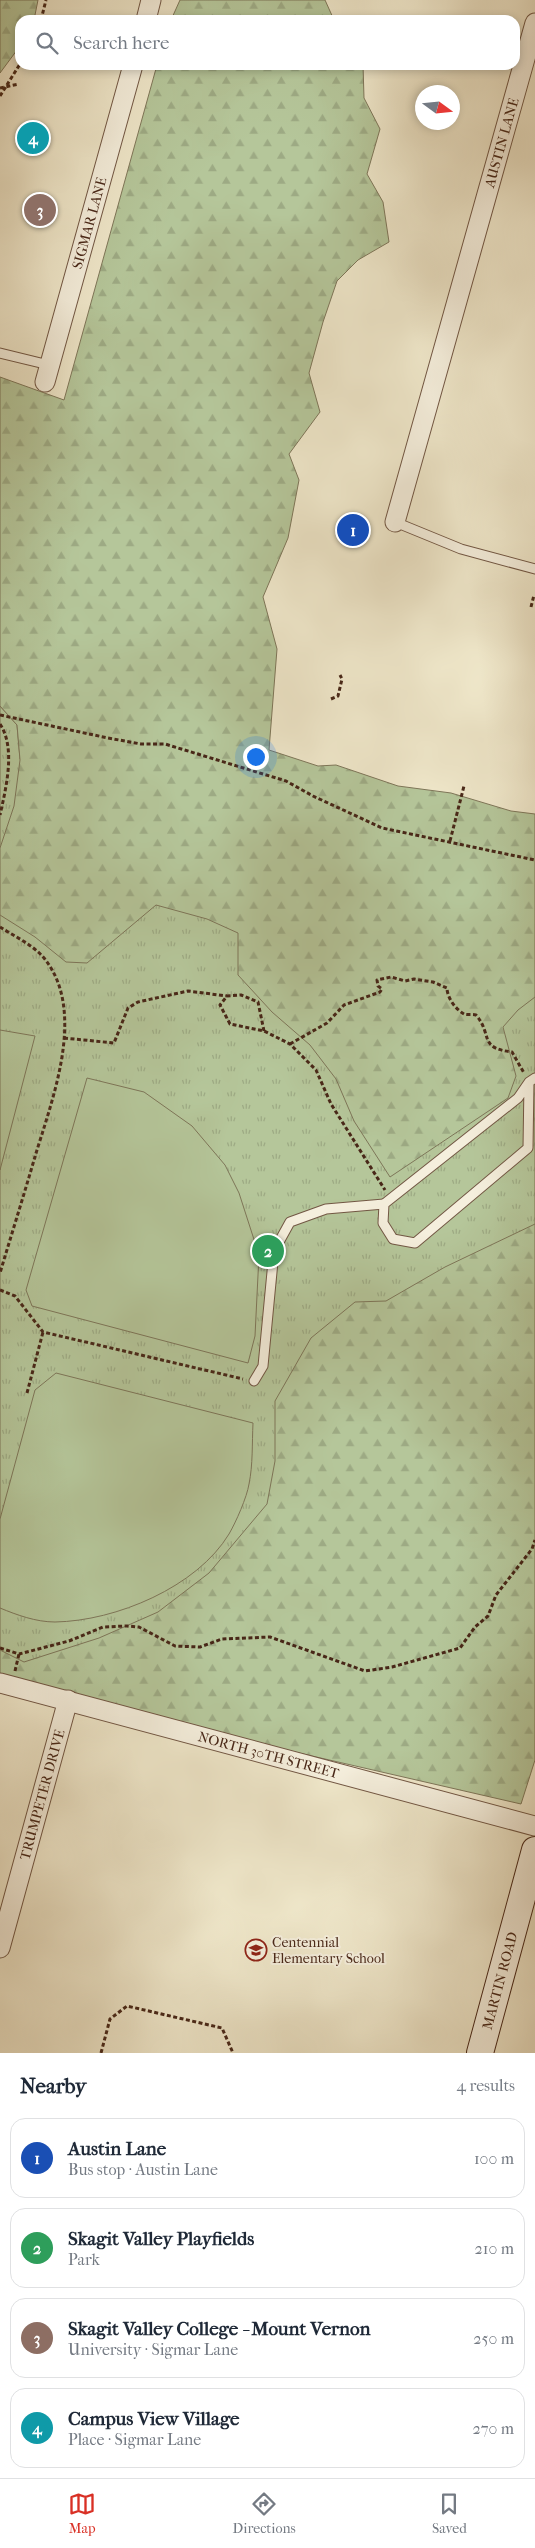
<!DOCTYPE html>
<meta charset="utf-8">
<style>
body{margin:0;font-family:"IM FELL French Canon",serif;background:#f6f6f7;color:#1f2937}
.compass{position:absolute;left:415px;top:85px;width:45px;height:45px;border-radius:50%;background:#fff;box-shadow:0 2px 8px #0003;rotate:105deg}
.you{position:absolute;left:255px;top:756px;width:18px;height:18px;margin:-12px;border:4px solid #fff;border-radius:50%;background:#1a73e8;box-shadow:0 0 0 8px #1a73e833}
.badge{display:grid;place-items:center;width:32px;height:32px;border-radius:50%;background:#d93025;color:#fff;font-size:16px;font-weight:700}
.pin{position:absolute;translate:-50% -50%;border:2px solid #fff;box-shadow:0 1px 5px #0006}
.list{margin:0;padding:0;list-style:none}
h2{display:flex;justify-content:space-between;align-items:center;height:65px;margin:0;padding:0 20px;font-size:21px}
h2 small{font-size:16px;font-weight:400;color:#747a83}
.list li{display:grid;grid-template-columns:32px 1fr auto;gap:15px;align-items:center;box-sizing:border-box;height:80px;margin:0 10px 10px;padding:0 10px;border:1px solid #e0e1e3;border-radius:15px}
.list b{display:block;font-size:19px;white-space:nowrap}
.list p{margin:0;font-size:16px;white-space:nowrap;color:#747a83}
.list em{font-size:16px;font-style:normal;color:#747a83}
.icon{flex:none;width:28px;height:28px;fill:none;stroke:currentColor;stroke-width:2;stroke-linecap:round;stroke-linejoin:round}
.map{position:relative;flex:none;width:535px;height:2053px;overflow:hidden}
.search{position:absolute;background:#fff;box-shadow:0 2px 8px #0003;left:15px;right:15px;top:15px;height:55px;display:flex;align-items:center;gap:12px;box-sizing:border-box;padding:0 18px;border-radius:15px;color:#747a83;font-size:19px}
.sheet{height:425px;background:#fff}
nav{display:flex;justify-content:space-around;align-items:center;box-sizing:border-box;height:70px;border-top:1px solid #e0e1e3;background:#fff;font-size:14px;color:#747a83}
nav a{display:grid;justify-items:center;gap:2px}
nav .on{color:#d93025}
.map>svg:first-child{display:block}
.grass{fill:url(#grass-tufts);stroke:#7e7659}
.forest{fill:url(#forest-firs);stroke:#7e7659}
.garden{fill:#b5c69a;stroke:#7e7659}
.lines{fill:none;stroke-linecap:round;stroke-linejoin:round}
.lane-casing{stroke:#725744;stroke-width:11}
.street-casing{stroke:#725744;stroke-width:21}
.secondary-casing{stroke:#482718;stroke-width:28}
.path{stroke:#482718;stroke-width:3;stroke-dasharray:4 2.5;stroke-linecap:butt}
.lane{stroke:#f5efdd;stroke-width:9}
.street{stroke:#f5efdd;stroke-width:19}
.secondary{stroke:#f5efdd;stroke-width:26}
.labels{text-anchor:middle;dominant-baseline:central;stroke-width:4;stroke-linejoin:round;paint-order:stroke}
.street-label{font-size:14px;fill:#482718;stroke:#f5efdd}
.poi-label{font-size:14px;fill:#482718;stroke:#f5efdd;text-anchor:start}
</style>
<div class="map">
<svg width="535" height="2053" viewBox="0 0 535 2053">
<defs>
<pattern id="grass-tufts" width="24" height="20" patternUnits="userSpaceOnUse" patternTransform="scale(1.25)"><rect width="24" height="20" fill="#b5c69a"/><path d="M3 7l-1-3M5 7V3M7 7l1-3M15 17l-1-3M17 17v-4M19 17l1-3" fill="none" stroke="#9daa84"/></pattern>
<pattern id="forest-firs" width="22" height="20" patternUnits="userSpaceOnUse" patternTransform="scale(1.25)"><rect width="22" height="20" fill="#b5c69a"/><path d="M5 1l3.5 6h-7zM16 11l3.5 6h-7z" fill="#9daa84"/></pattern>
</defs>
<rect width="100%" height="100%" fill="#efe7ca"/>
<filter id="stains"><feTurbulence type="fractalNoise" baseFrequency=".004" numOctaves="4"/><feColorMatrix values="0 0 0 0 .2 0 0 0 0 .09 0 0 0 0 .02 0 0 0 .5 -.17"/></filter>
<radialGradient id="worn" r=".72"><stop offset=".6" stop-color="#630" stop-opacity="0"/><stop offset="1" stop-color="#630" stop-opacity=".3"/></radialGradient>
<polygon class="grass" points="0,706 17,725 20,759 535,837 535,1746 0,1660"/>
<g class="forest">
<polygon points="0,0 38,0 34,20 20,20 20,46 0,73"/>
<polygon points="180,0 325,0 334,20 171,20"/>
<polygon points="157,65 363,65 364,98 380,129 367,174 383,202 389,242 358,260 337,281 323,322 309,373 320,412 289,454 299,480 288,538 263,597 277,649 269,750 318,766 336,765 398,786 451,793 511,811 535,814 535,997 518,1010 503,1027 516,1076 508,1098 390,1177 354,1121 336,1079 310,1045 272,1012 238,975 238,933 207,919 156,905 87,963 66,962 35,937 0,915 0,848 14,806 20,760 17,725 0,706 0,377 64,400"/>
<polygon points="535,1224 535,1760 521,1804 68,1700 0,1677 0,1650 24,1662 99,1638 158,1612 209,1573 267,1504 275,1461 275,1401 311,1338 355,1302 386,1301 445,1267"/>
</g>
<g class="garden">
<polygon points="0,1030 35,1036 0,1170"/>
<polygon points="87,1078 144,1092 192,1126 225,1165 239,1193 259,1255 255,1336 248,1363 32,1306 26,1290"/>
<path d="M56 1373 253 1423C252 1443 253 1465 249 1484 247 1497 236 1522 229 1534 197 1587 116 1621 55 1622 36 1622 17 1615 0 1608V1519L35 1390Z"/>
</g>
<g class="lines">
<g class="lane-casing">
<g id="lane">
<polyline points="0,353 49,365"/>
<polyline points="395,522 461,549 535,569"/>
<polyline points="529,1082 528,1148 415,1243 393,1239 383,1223 384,1204 518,1098 529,1082 535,1078"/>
<polyline points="254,1381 263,1366 274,1251 290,1222 326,1209 384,1204"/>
</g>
</g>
<g class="street-casing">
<g id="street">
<polyline points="146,20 151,0"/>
<path id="s1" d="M45 382 133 65"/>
<path id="s2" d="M395 522 535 23"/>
<path id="s3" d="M0 1683 535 1826"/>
<path id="s4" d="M0 1948 68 1700"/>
</g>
</g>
<g class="secondary-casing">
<g id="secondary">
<path id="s5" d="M480 2053 535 1850"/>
</g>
</g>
<g class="path">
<polyline points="41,20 46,0"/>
<polyline points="0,88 19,84"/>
<polyline points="0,96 20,64"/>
<polyline points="531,607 534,595"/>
<polyline points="331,699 338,696 342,679 340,675"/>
<polyline points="0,715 108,738 141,744 165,744 286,781 313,796 382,828 535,860"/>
<path d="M0 724C16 748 6 788 0 815"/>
<polyline points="450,841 464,786"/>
<path d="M0 927C14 936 33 945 44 958 88 1012 51 1102 34 1160 23 1198 11 1236 0 1273"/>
<polyline points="264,1031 258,1002 241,995 227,996 220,1005 230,1024 264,1031 290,1044 316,1070 331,1104 385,1190"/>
<polyline points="64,1038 114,1043 128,1008 138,1002 188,991 227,996"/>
<path d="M290 1044 327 1023 344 1005 380 992 382 989 378 986 377 980 391 977 405 981 414 979 433 982 447 988C447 997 455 1009 464 1014 467 1015 472 1014 476 1015 493 1035 478 1048 512 1052L524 1073"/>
<polyline points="0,1290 15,1296 43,1332 243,1379"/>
<polyline points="27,1393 43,1332"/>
<polyline points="0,1648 19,1654 69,1641 103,1627 127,1626 139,1627 175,1646 200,1647 222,1639 270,1637 365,1671 392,1667 460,1648 475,1627 488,1616 496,1595 532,1549 535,1540"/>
<polyline points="15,1671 19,1654"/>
<polyline points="101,2053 110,2019 127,2006 222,2028 233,2053"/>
</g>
<use href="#lane" class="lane"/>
<use href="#street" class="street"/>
<use href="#secondary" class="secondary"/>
</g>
<defs>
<g id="school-ring" transform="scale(1.125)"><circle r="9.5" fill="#f5efdd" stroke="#8f2418" stroke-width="1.5"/><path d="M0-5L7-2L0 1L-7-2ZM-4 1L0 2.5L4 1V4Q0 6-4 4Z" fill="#8f2418"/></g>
</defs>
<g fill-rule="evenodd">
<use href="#school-ring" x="256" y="1950"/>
</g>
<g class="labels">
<g class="street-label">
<text stroke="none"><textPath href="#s2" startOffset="394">AUSTIN LANE</textPath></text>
<text stroke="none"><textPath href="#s1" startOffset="165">SIGMAR LANE</textPath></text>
<text stroke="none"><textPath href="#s3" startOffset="278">NORTH 30TH STREET</textPath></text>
<text stroke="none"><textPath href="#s4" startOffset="159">TRUMPETER DRIVE</textPath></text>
<text stroke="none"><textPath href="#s5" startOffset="75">MARTIN ROAD</textPath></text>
</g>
<g class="poi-label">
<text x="272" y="1942">Centennial<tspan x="272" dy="16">Elementary School</tspan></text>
</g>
</g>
<rect width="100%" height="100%" filter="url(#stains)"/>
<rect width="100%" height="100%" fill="url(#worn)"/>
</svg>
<svg class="compass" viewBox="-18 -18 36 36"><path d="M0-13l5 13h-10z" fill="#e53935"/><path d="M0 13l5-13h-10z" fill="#747a83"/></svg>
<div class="you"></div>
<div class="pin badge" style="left:353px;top:530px;background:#1a4fb4">1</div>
<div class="pin badge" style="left:268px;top:1251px;background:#2e9e5b">2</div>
<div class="pin badge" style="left:40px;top:210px;background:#8d6e63">3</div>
<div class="pin badge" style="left:33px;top:138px;background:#0f9aa8">4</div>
<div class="search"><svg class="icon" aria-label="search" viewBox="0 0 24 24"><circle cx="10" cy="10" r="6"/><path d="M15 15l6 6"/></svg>Search here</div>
</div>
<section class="sheet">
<h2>Nearby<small>4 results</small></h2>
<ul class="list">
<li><span class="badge" style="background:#1a4fb4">1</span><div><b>Austin Lane</b><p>Bus stop · Austin Lane</p></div><em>100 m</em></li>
<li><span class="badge" style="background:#2e9e5b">2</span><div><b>Skagit Valley Playfields</b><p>Park</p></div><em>210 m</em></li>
<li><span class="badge" style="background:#8d6e63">3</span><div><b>Skagit Valley College - Mount Vernon</b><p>University · Sigmar Lane</p></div><em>250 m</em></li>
<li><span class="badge" style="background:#0f9aa8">4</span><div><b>Campus View Village</b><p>Place · Sigmar Lane</p></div><em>270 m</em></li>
</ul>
</section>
<nav>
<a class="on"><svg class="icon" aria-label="map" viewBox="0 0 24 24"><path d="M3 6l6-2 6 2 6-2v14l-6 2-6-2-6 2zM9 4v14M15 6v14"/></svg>Map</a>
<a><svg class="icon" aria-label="directions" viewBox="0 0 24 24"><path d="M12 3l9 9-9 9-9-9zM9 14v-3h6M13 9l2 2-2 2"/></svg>Directions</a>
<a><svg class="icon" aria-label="saved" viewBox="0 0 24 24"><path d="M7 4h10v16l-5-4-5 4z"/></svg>Saved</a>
</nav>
